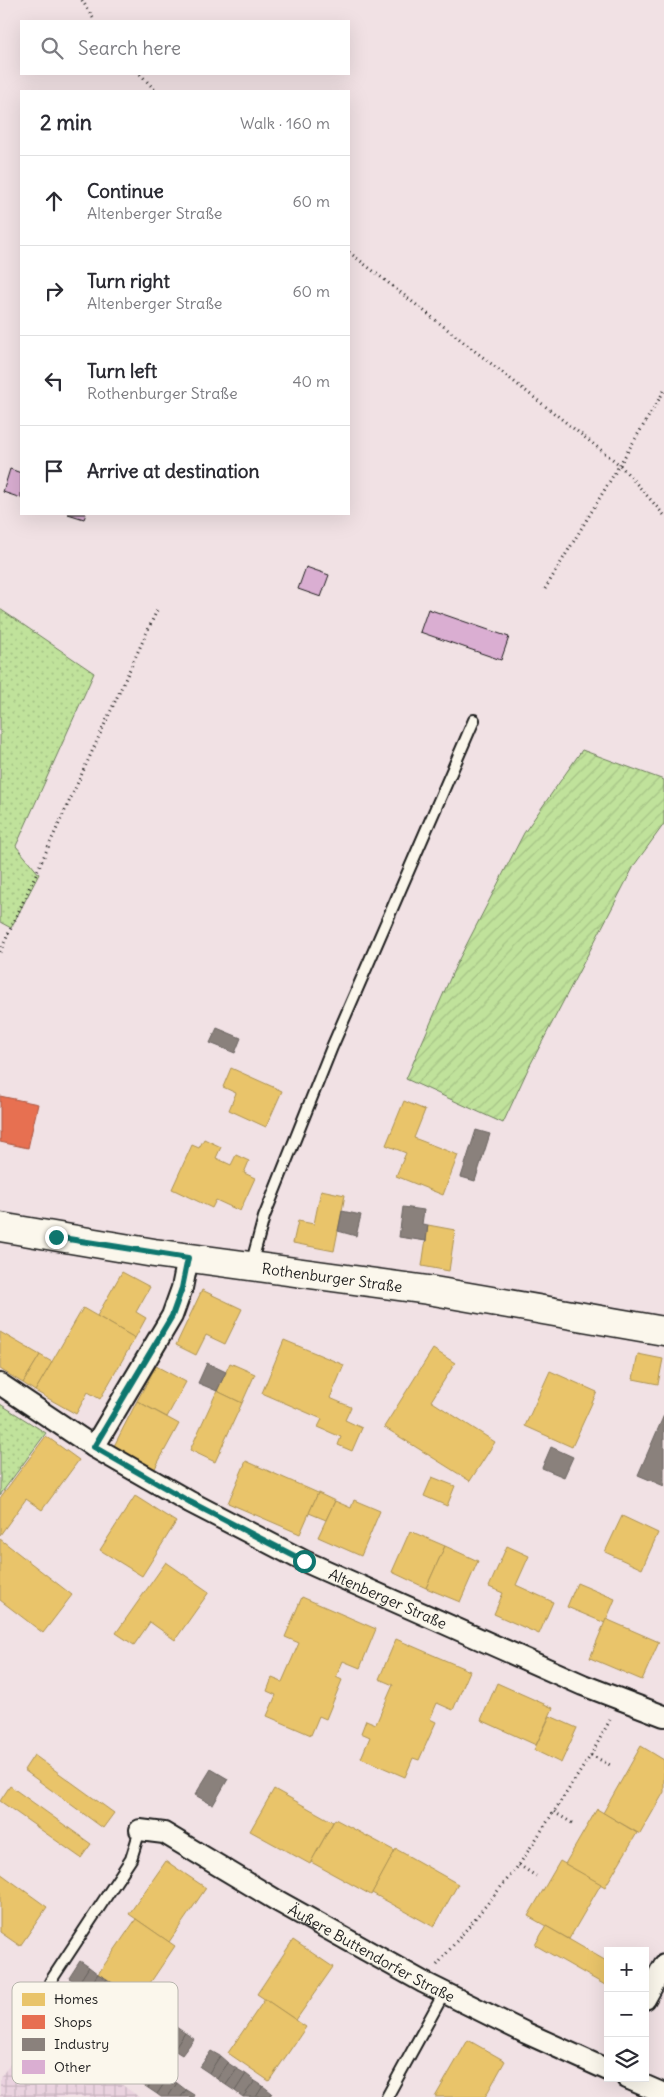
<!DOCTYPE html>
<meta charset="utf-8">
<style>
body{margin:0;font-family:Delius,sans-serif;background:#f2f2f3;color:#2b2b33}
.controls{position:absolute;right:15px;bottom:15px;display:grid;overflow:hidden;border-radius:0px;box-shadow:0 5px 20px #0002}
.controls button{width:45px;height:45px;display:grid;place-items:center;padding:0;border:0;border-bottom:1px solid #e1e1e2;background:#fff;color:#2b2b33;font:25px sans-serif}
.stop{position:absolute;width:15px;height:15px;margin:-11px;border:4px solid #0f766e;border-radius:50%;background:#fff}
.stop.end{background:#0f766e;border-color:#fff;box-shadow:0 1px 5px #0008}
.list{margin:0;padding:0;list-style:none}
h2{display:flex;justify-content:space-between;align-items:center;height:65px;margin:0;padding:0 20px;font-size:21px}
h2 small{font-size:16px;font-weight:400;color:#7c7c81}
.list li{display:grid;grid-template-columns:32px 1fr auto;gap:15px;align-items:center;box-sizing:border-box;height:90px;padding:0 20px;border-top:1px solid #e1e1e2}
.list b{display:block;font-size:19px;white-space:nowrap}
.list p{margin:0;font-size:16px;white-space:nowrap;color:#7c7c81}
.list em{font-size:16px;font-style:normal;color:#7c7c81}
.icon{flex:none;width:28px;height:28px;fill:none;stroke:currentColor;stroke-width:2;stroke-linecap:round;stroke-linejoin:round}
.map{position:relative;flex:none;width:664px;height:2097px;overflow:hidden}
.search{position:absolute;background:#fff;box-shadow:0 5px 20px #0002;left:20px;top:20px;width:330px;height:55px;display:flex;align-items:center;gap:12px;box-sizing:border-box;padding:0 18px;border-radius:0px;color:#7c7c81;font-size:19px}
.panel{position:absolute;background:#fff;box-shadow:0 5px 20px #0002;left:20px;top:90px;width:330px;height:425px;border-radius:0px}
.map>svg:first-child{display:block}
.industrial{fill:url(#industrial-grid)}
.grass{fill:url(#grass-dots);stroke:#6e7f5c}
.garden{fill:url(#garden-furrows);stroke:#6e7f5c}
.homes{fill:#e9c46a;stroke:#ac9253}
.shops{fill:#e76f51;stroke:#aa5641}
.industry{fill:#8a817c;stroke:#69635f}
.building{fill:#daaed2;stroke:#1c1c1c}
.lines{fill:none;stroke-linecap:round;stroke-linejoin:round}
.lane-casing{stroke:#1c1c1c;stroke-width:14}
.street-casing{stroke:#1c1c1c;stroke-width:24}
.secondary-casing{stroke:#1c1c1c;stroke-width:31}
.path{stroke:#1c1c1c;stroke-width:3;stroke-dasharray:1 4;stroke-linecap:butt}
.lane{stroke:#fbf7ec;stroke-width:10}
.street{stroke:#fbf7ec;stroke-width:20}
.secondary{stroke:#fbf7ec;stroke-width:28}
.route{stroke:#0f766e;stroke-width:6}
.labels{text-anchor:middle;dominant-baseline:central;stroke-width:5;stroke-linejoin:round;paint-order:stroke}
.street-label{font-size:15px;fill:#1c1c1c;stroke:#fbf7ec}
.key{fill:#fbf7ec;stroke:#b8b5ae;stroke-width:1}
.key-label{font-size:14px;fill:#1c1c1c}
</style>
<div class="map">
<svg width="664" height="2097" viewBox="0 0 664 2097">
<defs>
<pattern id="industrial-grid" width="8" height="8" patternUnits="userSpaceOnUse" patternTransform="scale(1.25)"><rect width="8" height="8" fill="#ead2df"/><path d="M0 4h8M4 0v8" fill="none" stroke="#c8b4bf"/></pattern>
<pattern id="grass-dots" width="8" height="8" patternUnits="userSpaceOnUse" patternTransform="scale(1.25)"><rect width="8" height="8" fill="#c0e29b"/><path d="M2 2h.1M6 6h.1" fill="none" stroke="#a4c185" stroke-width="1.8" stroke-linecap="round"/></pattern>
<pattern id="garden-furrows" width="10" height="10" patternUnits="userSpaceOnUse" patternTransform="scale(1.25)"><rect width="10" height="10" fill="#c0e29b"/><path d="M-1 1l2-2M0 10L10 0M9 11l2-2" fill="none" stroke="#a4c185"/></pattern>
</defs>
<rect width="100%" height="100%" fill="#f1e1e4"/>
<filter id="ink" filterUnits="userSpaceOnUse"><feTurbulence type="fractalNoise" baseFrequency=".02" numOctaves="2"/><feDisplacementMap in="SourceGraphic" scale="10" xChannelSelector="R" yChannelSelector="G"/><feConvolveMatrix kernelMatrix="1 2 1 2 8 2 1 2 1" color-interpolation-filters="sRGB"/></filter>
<g filter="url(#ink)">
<polygon class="industrial" points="42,2027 139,2097 0,2097 0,2077"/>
<g class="grass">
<polygon points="0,609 94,673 16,846 39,874 11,928 0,922"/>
<polygon points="0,1404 46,1433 0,1495"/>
</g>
<polygon class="garden" points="582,750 664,780 664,824 635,864 528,1069 503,1123 406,1079 456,965 524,833"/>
<g class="homes">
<polygon points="231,1068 282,1091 266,1127 229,1110 236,1093 223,1087"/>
<polygon points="404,1101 425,1110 414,1138 458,1155 443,1195 396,1176 406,1153 386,1145"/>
<polygon points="204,1139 221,1147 216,1158 231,1165 236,1155 249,1161 244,1173 255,1178 240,1211 216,1200 212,1208 172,1189 192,1145 199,1148"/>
<polygon points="321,1190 345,1195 334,1251 293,1243 298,1221 314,1224"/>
<polygon points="428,1225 455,1230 449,1271 422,1266"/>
<polygon points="122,1272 150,1287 136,1312 146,1318 135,1338 97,1316"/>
<polygon points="202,1290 242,1309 225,1344 206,1335 196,1355 176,1345"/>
<polygon points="83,1308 135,1338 100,1399 88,1392 76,1414 35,1391"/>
<polygon points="0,1332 40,1355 23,1383 0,1369"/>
<polygon points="284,1340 344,1365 330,1398 351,1407 345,1420 362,1428 352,1451 338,1445 341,1437 318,1427 322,1419 262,1393"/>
<polygon points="433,1349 455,1363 431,1401 495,1442 470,1481 384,1427"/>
<polygon points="638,1354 663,1359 658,1384 633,1379"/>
<polygon points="40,1355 52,1362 35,1391 23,1383"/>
<polygon points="230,1363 255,1374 242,1403 217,1391"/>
<polygon points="156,1366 186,1382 167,1417 137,1401"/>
<polygon points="550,1371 597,1392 572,1447 525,1426"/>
<polygon points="217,1391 242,1403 215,1462 190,1450"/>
<polygon points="137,1401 179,1424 154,1470 113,1448"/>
<polygon points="46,1436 79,1460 42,1510 26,1499 0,1535 0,1498"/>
<polygon points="246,1461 318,1493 300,1534 228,1503"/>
<polygon points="432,1477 455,1486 447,1506 424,1496"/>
<polygon points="318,1493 335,1501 326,1520 309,1513"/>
<polygon points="135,1496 176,1522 142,1576 100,1550"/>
<polygon points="354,1500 380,1511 361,1556 318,1537 335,1501 351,1508"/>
<polygon points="622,1516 658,1533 642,1569 605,1552"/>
<polygon points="410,1531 445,1546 426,1588 392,1572"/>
<polygon points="0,1539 72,1595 43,1633 0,1600"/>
<polygon points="445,1546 478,1561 460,1602 426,1588"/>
<polygon points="507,1546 529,1556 516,1585 553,1602 539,1634 494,1614 503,1593 489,1587"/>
<polygon points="166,1562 209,1592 175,1640 150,1622 134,1645 116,1633"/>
<polygon points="577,1583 615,1599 605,1623 567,1607"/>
<polygon points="302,1597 376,1629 360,1668 343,1661 336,1677 342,1680 326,1719 319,1716 311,1735 267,1716 276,1695 267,1691 272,1678 282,1682 299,1643 285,1637"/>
<polygon points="606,1619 659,1642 642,1680 590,1658"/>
<polygon points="396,1639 470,1671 453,1710 437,1703 430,1719 436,1722 419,1760 413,1758 405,1777 361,1758 370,1737 361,1733 366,1720 376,1724 393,1685 379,1679"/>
<polygon points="497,1683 553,1708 536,1745 481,1720"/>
<polygon points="550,1716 577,1728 561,1763 534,1750"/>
<polygon points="641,1746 664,1760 664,1792 640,1834 603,1813"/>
<polygon points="34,1755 114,1813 103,1828 24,1770"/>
<polygon points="10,1786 91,1844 81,1858 0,1801"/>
<polygon points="274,1789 333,1822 310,1864 250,1831"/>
<polygon points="597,1809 637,1833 605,1887 565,1864"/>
<polygon points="335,1819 395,1851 371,1895 311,1862"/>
<polygon points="396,1849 458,1884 434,1927 372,1893"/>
<polygon points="166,1861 206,1888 169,1942 129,1914"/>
<polygon points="560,1861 601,1884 569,1939 528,1916"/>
<polygon points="0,1873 47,1907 20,1946 0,1932"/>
<polygon points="136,1919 175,1946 138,2001 98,1974"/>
<polygon points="546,1926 608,1962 608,1981 605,1985 535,1945"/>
<polygon points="293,1940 333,1967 296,2020 257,1994"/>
<polygon points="265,1999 306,2027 269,2081 228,2053"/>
<polygon points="468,2040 505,2061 485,2097 435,2097"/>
</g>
<polygon class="shops" points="0,1096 38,1104 28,1148 0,1142"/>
<g class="industry">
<polygon points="217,1028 241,1038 235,1053 210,1043"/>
<polygon points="476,1130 490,1134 475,1181 461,1177"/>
<polygon points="403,1207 424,1210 422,1224 428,1225 426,1241 399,1237"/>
<polygon points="342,1211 361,1215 356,1236 338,1231"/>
<polygon points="207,1363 226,1372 217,1391 198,1383"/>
<polygon points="664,1415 664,1486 638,1475"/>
<polygon points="551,1447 573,1457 564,1477 542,1468"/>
<polygon points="211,1769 228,1779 213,1805 195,1795"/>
<polygon points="80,1961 89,1967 78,1984 69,1978"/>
<polygon points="89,1967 98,1974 87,1990 78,1984"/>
<polygon points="98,1974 107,1979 95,1996 87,1990"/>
<polygon points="107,1979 115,1985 104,2002 95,1996"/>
<polygon points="176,2027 185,2033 174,2050 165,2043"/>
<polygon points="185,2033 194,2039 182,2055 174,2050"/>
<polygon points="211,2051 220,2056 209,2073 200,2067"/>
<polygon points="220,2056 228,2063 217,2079 209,2073"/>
<polygon points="228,2063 237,2069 226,2085 217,2079"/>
<polygon points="151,2065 160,2072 148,2088 139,2082"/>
<polygon points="237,2069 246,2074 235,2091 226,2085"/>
<polygon points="160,2072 168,2078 157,2094 148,2088"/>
<polygon points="246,2074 255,2081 243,2097 235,2091"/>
<polygon points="168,2078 177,2083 168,2097 161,2097 157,2094"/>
<polygon points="255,2081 263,2086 256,2097 243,2097"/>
<polygon points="177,2083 186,2090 181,2097 168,2097"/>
<polygon points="263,2086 272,2093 269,2097 256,2097"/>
<polygon points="186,2090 194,2095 193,2097 181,2097"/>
</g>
<g class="building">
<polygon points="10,469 21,473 21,498 3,492"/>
<polygon points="68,514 86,514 84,519"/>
<polygon points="306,567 329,575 321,597 298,589"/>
<polygon points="428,609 509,637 501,660 420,632"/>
</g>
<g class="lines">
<g class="lane-casing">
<g id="lane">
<polyline points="251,1265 264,1217 332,1047 474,720"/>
<polyline points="50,1982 131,1859 140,1830"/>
<polyline points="387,2097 444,1993"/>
</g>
</g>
<g class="street-casing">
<g id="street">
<path id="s1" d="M0 1384 94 1447 190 1502 304 1561 583 1685 664 1716"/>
<polyline points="94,1447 172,1316 182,1288 188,1258"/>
<path id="s2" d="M140 1830 164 1833 276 1900 423 1982 526 2033 608 2070"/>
<polyline points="645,1999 664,1965"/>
<polyline points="627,2078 664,2094"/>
</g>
</g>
<g class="secondary-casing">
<g id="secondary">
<path id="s3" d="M0 1227 154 1253 428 1290 664 1331"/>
</g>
</g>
<g class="path">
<polyline points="82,0 95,21"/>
<polyline points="140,74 156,91"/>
<polyline points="349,252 620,465 664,515"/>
<polyline points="545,589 664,391"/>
<polyline points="0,952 158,608"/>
<polyline points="591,1755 612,1766"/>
<polyline points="554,1812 572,1823"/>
<polyline points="519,1865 536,1876"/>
<polyline points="437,1965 519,1865 591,1755 610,1720"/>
</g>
<use href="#lane" class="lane"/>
<use href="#street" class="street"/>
<use href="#secondary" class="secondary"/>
</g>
</g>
<g class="lines" filter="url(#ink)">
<polyline class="route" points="56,1237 188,1258 182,1288 172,1316 94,1447 190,1502 304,1561"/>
</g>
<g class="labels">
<g class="street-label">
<text stroke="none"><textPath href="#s3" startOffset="336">Rothenburger Straße</textPath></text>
<text stroke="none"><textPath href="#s1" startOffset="444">Altenberger Straße</textPath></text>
<text stroke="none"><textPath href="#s2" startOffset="264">Äußere Buttendorfer Straße</textPath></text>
</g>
</g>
<rect x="12" y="1982" width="166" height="102" rx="8" class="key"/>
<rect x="22" y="1993" width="23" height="13" fill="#e9c46a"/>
<rect x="22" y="2015" width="23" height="14" fill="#e76f51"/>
<rect x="22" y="2038" width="23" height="13" fill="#8a817c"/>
<rect x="22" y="2060" width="23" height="14" fill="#daaed2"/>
<g class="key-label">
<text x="54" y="2004">Homes</text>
<text x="54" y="2027">Shops</text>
<text x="54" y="2049">Industry</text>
<text x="54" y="2072">Other</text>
</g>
</svg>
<div class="controls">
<button>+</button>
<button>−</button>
<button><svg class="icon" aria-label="layers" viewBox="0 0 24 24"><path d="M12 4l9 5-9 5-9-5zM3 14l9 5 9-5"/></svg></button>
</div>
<div class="stop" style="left:304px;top:1561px"></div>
<div class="stop end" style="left:56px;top:1237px"></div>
<div class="search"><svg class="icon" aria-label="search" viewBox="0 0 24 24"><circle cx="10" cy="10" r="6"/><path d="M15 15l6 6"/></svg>Search here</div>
<section class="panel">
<h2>2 min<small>Walk · 160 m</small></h2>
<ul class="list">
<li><svg class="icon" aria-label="ahead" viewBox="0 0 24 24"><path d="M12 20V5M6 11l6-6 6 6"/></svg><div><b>Continue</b><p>Altenberger Straße</p></div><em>60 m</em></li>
<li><svg class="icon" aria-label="right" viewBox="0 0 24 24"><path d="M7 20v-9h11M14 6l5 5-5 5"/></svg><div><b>Turn right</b><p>Altenberger Straße</p></div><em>60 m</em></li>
<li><svg class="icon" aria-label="left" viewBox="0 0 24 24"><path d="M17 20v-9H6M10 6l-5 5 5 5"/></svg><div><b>Turn left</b><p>Rothenburger Straße</p></div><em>40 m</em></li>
<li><svg class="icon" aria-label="arrive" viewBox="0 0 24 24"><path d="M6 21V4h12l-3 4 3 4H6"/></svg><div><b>Arrive at destination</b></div></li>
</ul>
</section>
</div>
